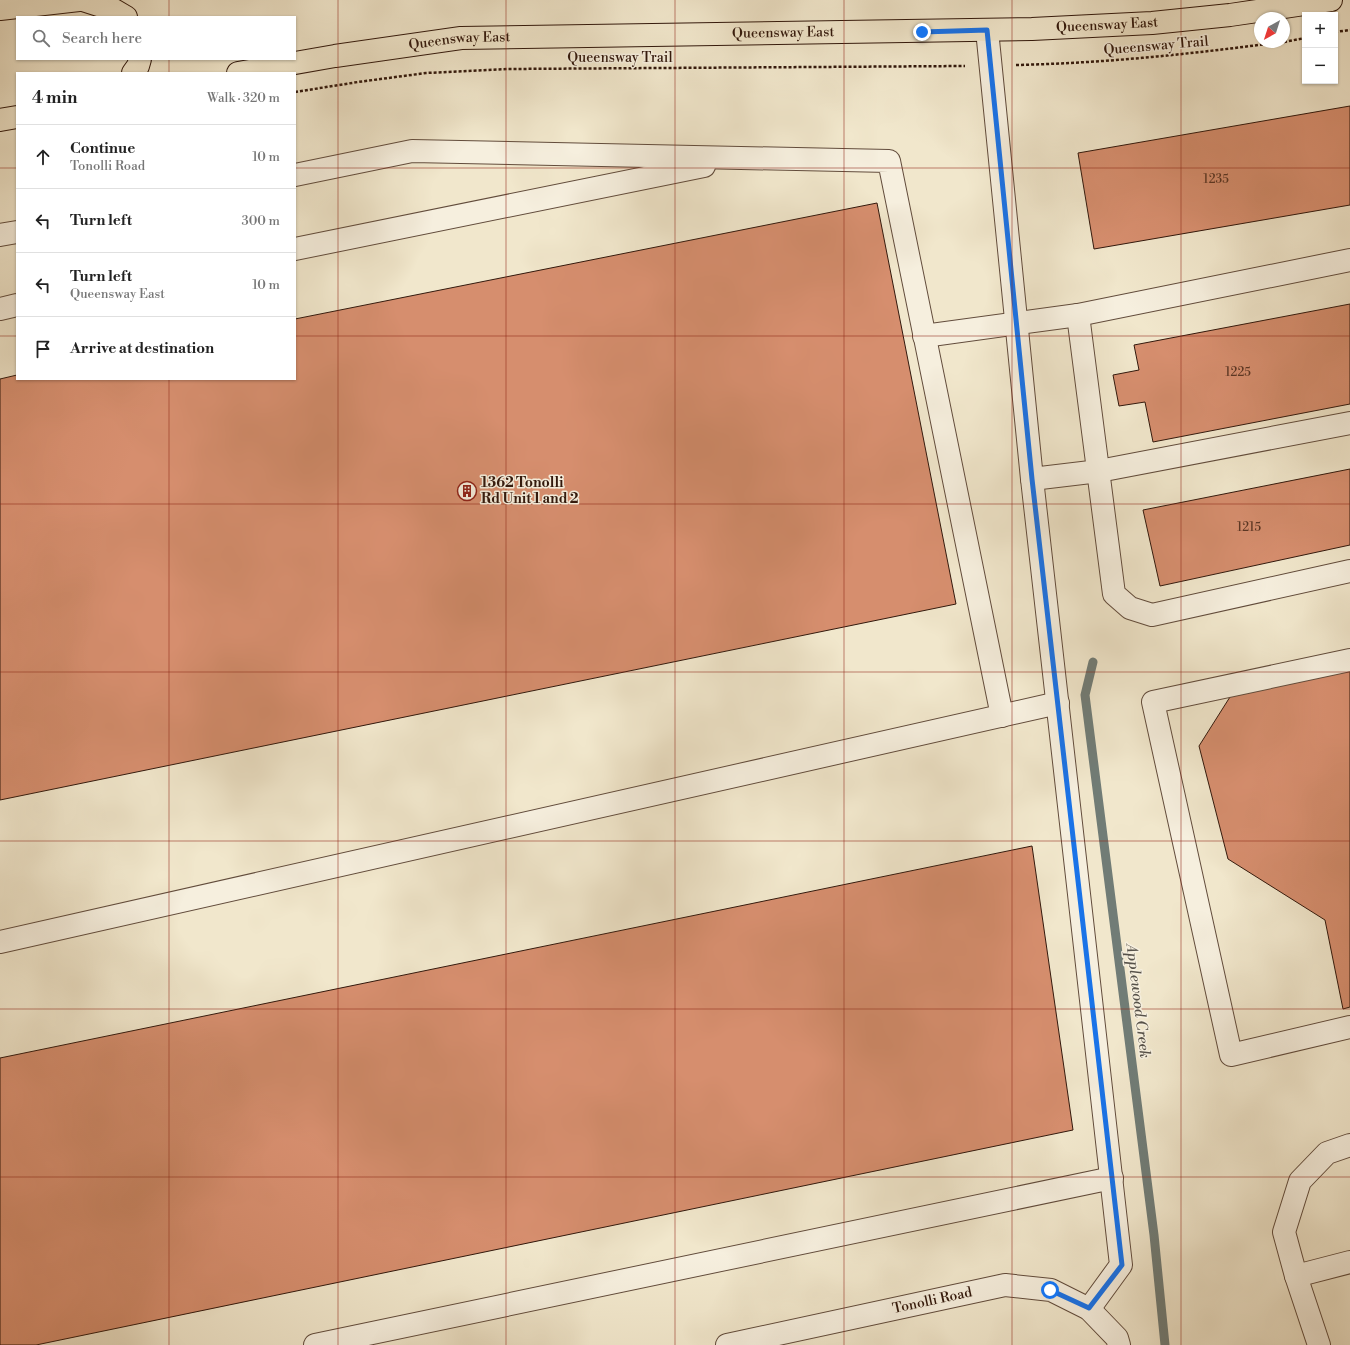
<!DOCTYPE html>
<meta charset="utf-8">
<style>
body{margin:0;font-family:"Libre Bodoni",serif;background:#f6f6f6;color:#222}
.controls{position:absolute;right:12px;top:12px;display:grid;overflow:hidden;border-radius:0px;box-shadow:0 1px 3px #0004}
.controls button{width:36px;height:36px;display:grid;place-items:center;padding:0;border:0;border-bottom:1px solid #e0e0e0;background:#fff;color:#222;font:20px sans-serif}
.compass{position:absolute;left:1254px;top:12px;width:36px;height:36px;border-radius:50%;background:#fff;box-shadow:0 1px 3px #0004;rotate:219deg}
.stop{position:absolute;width:12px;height:12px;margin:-9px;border:3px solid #1a73e8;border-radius:50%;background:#fff}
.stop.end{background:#1a73e8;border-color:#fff;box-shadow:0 1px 4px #0008}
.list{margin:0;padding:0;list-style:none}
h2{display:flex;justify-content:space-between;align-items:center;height:52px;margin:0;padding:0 16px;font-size:17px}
h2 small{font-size:13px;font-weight:400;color:#767676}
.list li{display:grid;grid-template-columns:26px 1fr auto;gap:12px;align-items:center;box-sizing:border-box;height:64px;padding:0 16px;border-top:1px solid #e0e0e0}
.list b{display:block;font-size:15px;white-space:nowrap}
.list p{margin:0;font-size:13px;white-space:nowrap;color:#767676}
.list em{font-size:13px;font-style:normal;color:#767676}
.icon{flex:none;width:22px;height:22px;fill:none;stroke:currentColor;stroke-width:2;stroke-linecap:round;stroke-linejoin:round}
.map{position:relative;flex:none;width:1350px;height:1345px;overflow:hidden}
.search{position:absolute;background:#fff;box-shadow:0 1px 3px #0004;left:16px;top:16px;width:280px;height:44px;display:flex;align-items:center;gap:10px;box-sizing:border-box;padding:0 14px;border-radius:0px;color:#767676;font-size:15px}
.panel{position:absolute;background:#fff;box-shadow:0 1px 3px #0004;left:16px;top:72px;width:280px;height:308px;border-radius:0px}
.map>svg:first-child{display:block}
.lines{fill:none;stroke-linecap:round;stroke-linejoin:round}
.stream{stroke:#717c76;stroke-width:9}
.building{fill:#d68e6e;stroke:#32180c}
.minor-casing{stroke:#624c3c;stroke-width:24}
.major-casing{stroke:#32180c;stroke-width:24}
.path{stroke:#32180c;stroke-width:2.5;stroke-dasharray:3 2;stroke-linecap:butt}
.minor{stroke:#f6efde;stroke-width:22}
.major{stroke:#f1e7cc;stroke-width:22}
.route{stroke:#1a73e8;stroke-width:5}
.grid{fill:none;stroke:#8f2418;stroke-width:1;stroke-opacity:0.55}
.labels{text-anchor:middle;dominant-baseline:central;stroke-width:3;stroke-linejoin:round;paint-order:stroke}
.number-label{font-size:12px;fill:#5b3624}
.street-label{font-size:14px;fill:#32180c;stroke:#f6efde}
.poi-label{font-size:14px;font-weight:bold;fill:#32180c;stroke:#f6efde;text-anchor:start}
.water-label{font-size:15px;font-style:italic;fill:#57524a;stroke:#f6efde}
</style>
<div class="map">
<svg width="1350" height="1345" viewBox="0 0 1350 1345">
<rect width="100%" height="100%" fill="#f1e7cc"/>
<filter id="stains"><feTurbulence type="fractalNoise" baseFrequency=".005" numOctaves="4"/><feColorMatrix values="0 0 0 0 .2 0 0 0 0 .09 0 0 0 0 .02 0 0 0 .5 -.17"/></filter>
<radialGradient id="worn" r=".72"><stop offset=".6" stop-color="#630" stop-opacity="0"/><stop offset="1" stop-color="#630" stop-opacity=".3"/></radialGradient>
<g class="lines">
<polyline class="stream" points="1093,662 1085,695 1154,1235 1165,1345"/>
</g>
<g class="building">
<polygon points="1350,106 1350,205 1094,249 1078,153"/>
<polygon points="877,203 956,604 0,800 0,379 17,375 17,379 295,379 295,319"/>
<polygon points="1350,304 1350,404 1153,442 1145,402 1119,406 1113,375 1139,370 1134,345"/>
<polygon points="1350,469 1350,545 1160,586 1143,510"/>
<polygon points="1350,666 1350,1007 1343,1009 1325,920 1228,859 1199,746 1235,689"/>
<polygon points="1032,846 1073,1130 36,1345 0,1345 0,1058"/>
</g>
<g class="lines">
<g class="minor-casing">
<g id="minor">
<polyline points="987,30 1032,479 1099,471 1350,423"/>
<polyline points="295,175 412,151 889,161 1002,716"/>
<polyline points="0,235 17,232"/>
<polyline points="295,249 704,166"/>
<polyline points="0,309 17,305"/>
<polyline points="1078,315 1114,594 1130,608 1152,615 1350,571"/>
<polyline points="924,336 1078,315 1350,260"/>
<polyline points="1032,479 1121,1265 1089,1309"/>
<polyline points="1350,660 1153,702 1231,1055 1350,1027"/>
<polyline points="0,942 1058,703"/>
<polyline points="1296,1276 1350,1262"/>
<polyline points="315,1345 1112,1178"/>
<path id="s1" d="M727 1345 1005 1285 1051 1290 1089 1309 1117 1338 1119 1345"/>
<polyline points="1319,1345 1296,1276 1284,1232 1300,1181 1327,1153 1350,1145"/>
</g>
</g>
<g class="major-casing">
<g id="major">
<polyline points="83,0 114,10 126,17"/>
<polyline points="0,9 79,0"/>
<polyline points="133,73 138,66 140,59"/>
<path id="s2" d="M238 73 335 56 461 38 1032 29 1152 23 1230 15 1331 0"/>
<polyline points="0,120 17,117"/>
</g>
</g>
<g class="path">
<polyline points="1335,32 1350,30"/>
<polyline points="1284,42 1305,38"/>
<path d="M1016 65C1106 63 1192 54 1281 42"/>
<polyline points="295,92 358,82 426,73 508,69 965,66"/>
</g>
<use href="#minor" class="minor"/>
<use href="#major" class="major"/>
</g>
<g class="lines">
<polyline class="route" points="922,32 987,30 1032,479 1122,1265 1089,1308 1050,1290"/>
</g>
<path class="grid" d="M169 0V17M338 0V1345M506 0V1345M675 0V1345M844 0V1345M1012 0V1345M1181 0V1345M169 59V73M0 168H17M295 168H1350M0 336H17M295 336H1350M169 379V1345M0 504H1350M0 672H1350M0 841H1350M0 1009H1350M0 1177H1350"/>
<defs>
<g id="building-ring" transform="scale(1)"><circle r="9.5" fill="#f6efde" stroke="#8f2418" stroke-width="1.5"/><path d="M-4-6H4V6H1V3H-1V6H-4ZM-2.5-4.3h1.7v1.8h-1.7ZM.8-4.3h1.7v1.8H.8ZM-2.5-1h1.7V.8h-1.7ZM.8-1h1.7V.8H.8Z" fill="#8f2418"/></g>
</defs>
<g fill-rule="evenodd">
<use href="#building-ring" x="467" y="491"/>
</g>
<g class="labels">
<g class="number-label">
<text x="1216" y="179">1235</text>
<text x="1238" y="372">1225</text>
<text x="1249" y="527">1215</text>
</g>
<g class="street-label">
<text stroke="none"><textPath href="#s2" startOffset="872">Queensway East</textPath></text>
<text stroke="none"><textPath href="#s2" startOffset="548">Queensway East</textPath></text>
<text stroke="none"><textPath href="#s2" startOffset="224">Queensway East</textPath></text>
<text transform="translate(1156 46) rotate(-5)">Queensway Trail</text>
<text x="620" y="58">Queensway Trail</text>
<text stroke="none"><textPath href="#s1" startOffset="210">Tonolli Road</textPath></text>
</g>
<g class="poi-label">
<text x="481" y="483">1362 Tonolli<tspan x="481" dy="16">Rd Unit 1 and 2</tspan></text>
</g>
<g class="water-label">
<text transform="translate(1138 1001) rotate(83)">Applewood Creek</text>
</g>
</g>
<rect width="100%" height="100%" filter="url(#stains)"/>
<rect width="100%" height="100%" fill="url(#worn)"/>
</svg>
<div class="controls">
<button>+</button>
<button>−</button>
</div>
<svg class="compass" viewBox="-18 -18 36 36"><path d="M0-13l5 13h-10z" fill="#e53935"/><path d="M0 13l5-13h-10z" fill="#767676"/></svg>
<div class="stop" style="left:1050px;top:1290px"></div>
<div class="stop end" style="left:922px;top:32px"></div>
<div class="search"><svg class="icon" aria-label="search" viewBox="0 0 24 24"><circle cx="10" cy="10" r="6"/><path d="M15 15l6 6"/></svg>Search here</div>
<section class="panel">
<h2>4 min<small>Walk · 320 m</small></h2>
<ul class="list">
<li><svg class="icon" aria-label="ahead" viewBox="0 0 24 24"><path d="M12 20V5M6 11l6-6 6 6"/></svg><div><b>Continue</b><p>Tonolli Road</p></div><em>10 m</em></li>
<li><svg class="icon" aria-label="left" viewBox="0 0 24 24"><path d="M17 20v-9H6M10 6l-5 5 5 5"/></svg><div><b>Turn left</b></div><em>300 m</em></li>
<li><svg class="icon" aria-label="left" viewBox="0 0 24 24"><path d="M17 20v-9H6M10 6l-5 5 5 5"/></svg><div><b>Turn left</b><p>Queensway East</p></div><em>10 m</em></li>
<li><svg class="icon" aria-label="arrive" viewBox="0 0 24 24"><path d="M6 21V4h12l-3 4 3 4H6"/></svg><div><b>Arrive at destination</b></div></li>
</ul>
</section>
</div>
